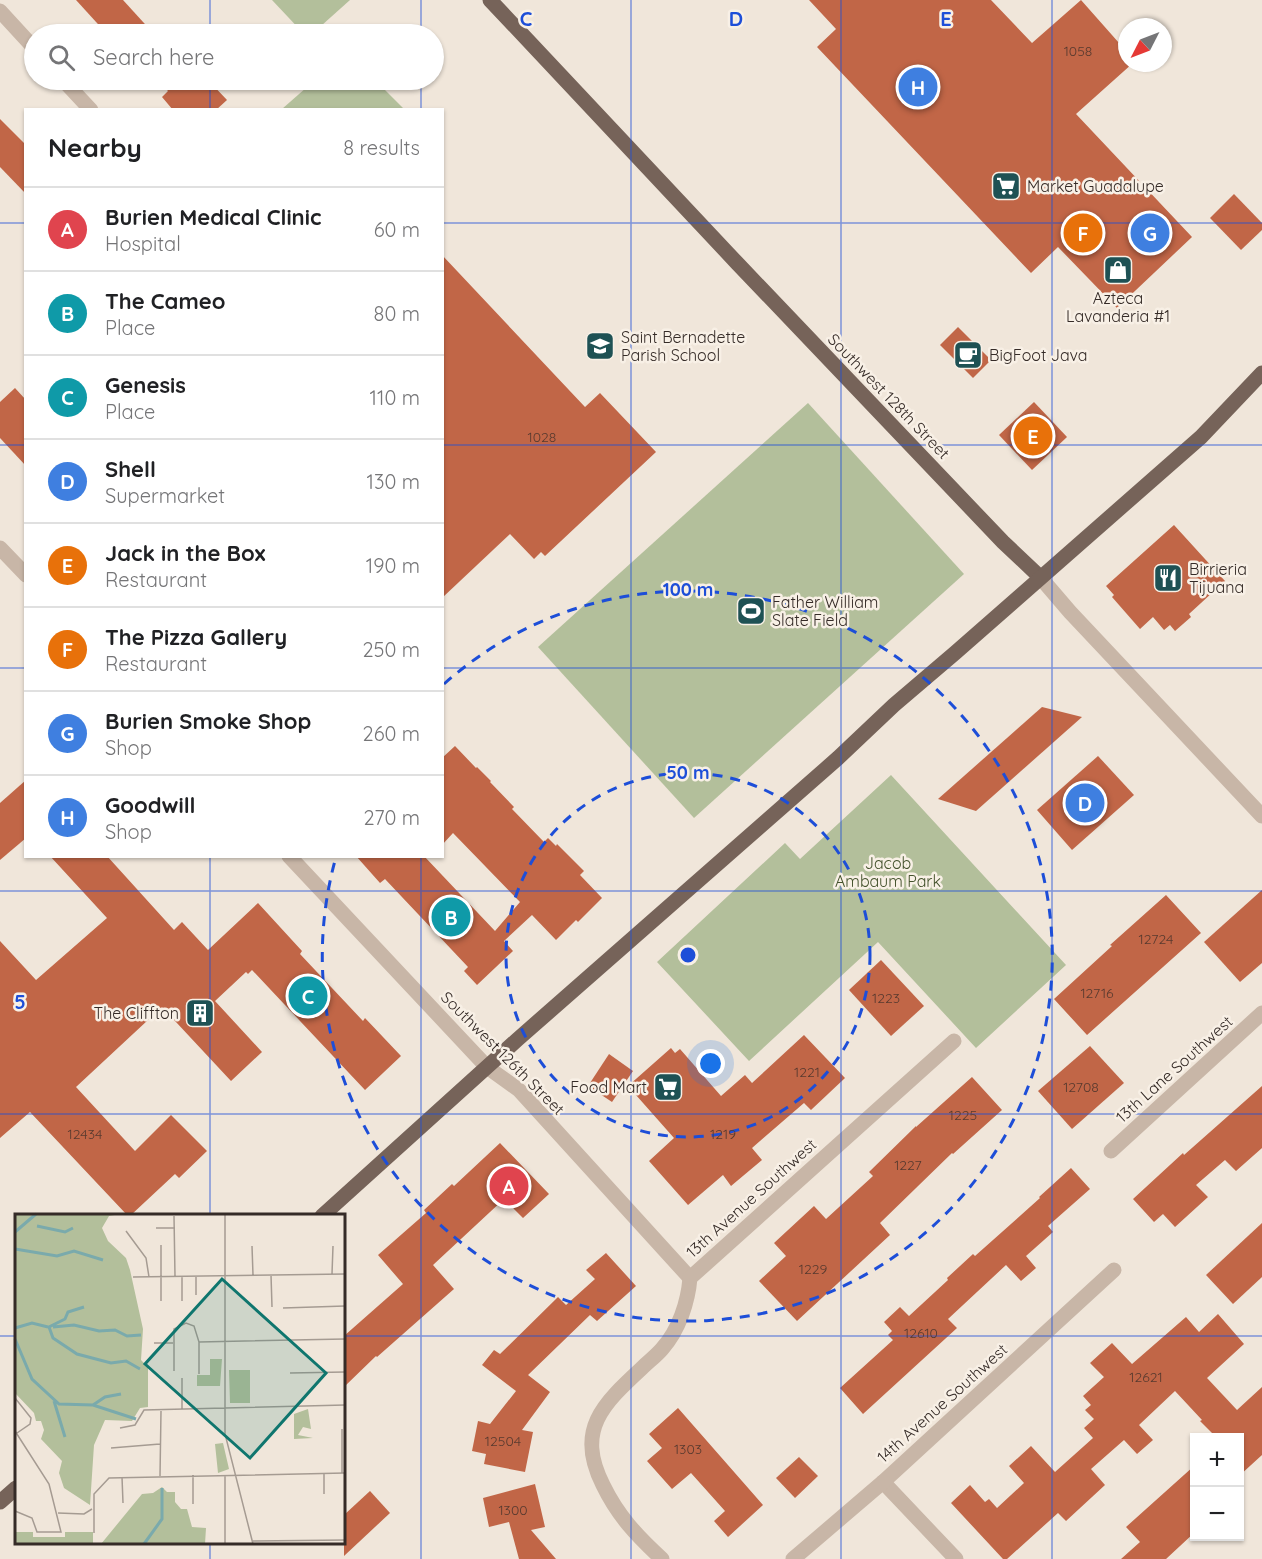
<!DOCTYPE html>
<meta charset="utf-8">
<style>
body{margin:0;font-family:Quicksand,sans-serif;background:#f2f2f2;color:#202124}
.controls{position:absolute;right:18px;bottom:18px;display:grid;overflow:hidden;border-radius:0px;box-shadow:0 2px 4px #0004}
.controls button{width:54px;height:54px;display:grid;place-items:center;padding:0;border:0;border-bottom:2px solid #e0e0e0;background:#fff;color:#202124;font:30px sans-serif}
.compass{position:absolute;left:1118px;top:18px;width:54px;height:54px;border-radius:50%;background:#fff;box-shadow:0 2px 4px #0004;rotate:228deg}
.you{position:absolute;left:711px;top:1064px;width:21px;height:21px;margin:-15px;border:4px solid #fff;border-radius:50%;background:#1a73e8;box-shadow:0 0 0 9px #1a73e833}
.badge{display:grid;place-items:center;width:39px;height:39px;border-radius:50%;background:#7c3aed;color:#fff;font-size:20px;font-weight:700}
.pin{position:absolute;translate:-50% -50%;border:3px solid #fff;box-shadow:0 2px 6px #0006}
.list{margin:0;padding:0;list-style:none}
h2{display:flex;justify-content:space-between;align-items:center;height:78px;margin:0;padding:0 24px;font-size:26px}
h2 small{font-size:20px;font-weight:400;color:#757577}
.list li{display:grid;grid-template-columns:39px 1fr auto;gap:18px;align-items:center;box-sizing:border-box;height:84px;padding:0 24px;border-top:2px solid #e0e0e0}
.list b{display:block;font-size:22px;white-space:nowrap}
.list p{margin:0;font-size:20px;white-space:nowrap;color:#757577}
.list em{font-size:20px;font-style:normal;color:#757577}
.icon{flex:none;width:33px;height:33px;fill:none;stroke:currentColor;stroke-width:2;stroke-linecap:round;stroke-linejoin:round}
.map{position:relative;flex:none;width:1262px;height:1559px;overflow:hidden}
.search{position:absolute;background:#fff;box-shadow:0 2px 4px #0004;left:24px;top:24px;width:420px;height:66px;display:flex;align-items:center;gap:15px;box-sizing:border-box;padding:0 21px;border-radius:33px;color:#757577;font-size:22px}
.panel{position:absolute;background:#fff;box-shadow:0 2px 4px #0004;left:24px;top:108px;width:420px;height:750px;border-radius:0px}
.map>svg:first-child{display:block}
.green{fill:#b3bf9b}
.building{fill:#c16647}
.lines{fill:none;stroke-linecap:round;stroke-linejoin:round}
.minor{stroke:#c8b6a7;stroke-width:15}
.major{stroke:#766359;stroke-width:15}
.grid{fill:none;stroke:#1d4ed8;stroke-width:1.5;stroke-opacity:0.55}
.ring{fill:none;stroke:#1d4ed8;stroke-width:3;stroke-dasharray:10 8}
.labels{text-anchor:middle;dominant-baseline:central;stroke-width:5;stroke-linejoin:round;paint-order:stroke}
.number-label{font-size:14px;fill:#583a2f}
.poi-label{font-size:16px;fill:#352b27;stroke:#f8f0e6;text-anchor:start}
.street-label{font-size:16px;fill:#352b27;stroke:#f8f0e6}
.park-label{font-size:16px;fill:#44522c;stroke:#f8f0e6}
.inset-river{fill:none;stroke:#7aaaac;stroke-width:3}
.inset-road{fill:none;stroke:#a59b92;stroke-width:1.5}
.view{fill:#0f766e;fill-opacity:0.15;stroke:#0f766e;stroke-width:3}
.inset-edge{fill:none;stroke:#352b27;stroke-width:3}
.grid-label{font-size:20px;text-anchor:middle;font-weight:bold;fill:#1d4ed8;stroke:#f8f0e6;stroke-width:5;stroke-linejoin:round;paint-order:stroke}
.centre{fill:#1d4ed8;stroke:#f8f0e6;stroke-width:3}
.ring-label{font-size:18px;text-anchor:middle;font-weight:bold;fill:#1d4ed8;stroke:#f8f0e6;stroke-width:5;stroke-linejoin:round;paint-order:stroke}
</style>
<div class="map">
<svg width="1262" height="1559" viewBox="0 0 1262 1559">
<rect width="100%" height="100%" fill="#f0e6da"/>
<g class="green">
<polygon points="272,0 350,0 312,34 304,34"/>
<polygon points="315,80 375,80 404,109 282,109"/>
<polygon points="808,403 964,574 694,818 538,647"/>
<polygon points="891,775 1066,965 976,1048 878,942 749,1061 657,962 785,843 800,859"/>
</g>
<g class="building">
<polygon points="76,0 123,0 154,34 107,34"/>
<polygon points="809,0 991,0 1032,43 1081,0 1127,52 1127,63 1133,63 1076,114 1192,237 1117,308 1058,247 1031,273 817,47 836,29"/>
<polygon points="158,80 208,80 227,100 216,110 173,110 162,97 168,91"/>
<polygon points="0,119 26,145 26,194 0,167"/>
<polygon points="1234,194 1262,223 1262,230 1241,250 1210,218"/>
<polygon points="442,255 585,407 600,393 656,452 545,556 541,552 534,559 510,534 442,598"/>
<polygon points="958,327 991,360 973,378 940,345"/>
<polygon points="15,388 26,400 26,466 0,438 0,402"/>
<polygon points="1034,402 1067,437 1032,470 999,435"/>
<polygon points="1174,525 1225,581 1189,614 1191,617 1175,631 1170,625 1164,630 1153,617 1140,629 1112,597 1114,595 1106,586"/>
<polygon points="1042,707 1082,717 976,811 938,799"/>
<polygon points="455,746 476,768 477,767 491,781 490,782 514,807 512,809 544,842 548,838 556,846 557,844 584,871 580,875 602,898 578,922 576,920 556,940 532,915 504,941 513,951 477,985 464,971 468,967 385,879 380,883 356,856 424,856 495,931 520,902 453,833 442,845 442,758"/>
<polygon points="1098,756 1134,795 1072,850 1037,810"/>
<polygon points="26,780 26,838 0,860 0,803"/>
<polygon points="50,856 107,856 174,930 182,922 208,950 258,903 302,951 300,954 363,1021 365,1018 401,1056 365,1090 252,970 248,974 246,972 215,1001 262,1052 231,1081 162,1007 76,1087 135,1151 171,1115 207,1151 179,1178 175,1174 131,1215 127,1215 30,1112 0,1138 0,941 36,980 107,918"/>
<polygon points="1262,890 1262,963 1240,982 1204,942"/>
<polygon points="1166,895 1201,933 1087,1035 1054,999 1112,946 1110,945"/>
<polygon points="881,960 924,1006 891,1036 849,990"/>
<polygon points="804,1035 845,1078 811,1110 804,1103 752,1148 762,1160 731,1186 723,1175 688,1205 649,1161 674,1138 628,1086 671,1048 675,1053 680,1049 721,1096 745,1075 752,1083"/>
<polygon points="1090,1046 1124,1083 1072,1129 1038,1091"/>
<polygon points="609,1054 633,1071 612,1102 588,1086"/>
<polygon points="972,1077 1002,1110 953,1154 952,1153 880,1223 890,1235 797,1321 759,1281 786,1256 774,1243 814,1206 826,1219 873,1176 869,1172 916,1126 916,1127"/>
<polygon points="1262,1086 1262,1148 1236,1171 1225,1160 1196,1185 1208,1197 1175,1227 1163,1214 1154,1222 1133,1199 1183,1153 1184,1155"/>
<polygon points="500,1143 549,1194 523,1218 504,1199 433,1265 454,1289 377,1357 376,1356 344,1387 344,1336 403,1284 378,1255 426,1213 424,1210 452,1184 454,1186"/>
<polygon points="1071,1168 1090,1189 1048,1226 1053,1232 1026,1256 1036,1268 1021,1281 1006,1265 948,1319 957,1328 863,1414 840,1388 893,1340 888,1335 892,1331 884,1322 900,1307 909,1316 948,1280 947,1278 973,1254 975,1256 1040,1198 1039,1197"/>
<polygon points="1262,1223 1262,1277 1233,1304 1206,1275"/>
<polygon points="606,1253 636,1286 597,1321 590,1315 528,1375 550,1392 522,1430 533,1432 525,1472 484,1464 486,1454 472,1451 478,1421 490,1424 516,1391 482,1365 494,1350 500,1354 558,1297 566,1305 595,1279 586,1270"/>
<polygon points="1218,1314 1244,1344 1207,1378 1237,1410 1262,1387 1262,1455 1239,1476 1239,1437 1216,1437 1200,1421 1202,1420 1175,1391 1139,1425 1153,1440 1137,1454 1124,1440 1091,1469 1105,1485 1066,1521 1058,1513 1007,1559 1003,1559 951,1503 970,1485 985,1502 989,1499 997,1508 1024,1483 1009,1466 1031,1446 1055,1472 1093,1438 1084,1428 1094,1419 1085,1410 1091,1405 1083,1396 1104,1377 1090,1363 1112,1343 1132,1364 1186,1317 1199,1332"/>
<polygon points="678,1408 763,1505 728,1537 714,1521 725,1511 691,1473 672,1489 647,1461 662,1448 649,1434"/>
<polygon points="799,1457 818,1476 795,1498 776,1478"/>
<polygon points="1194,1466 1194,1533 1166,1559 1121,1559 1140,1542 1126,1527"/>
<polygon points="535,1484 545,1527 531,1530 556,1559 519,1559 509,1522 489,1527 483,1498"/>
<polygon points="370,1491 390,1513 344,1556 344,1515"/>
</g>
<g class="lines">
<g class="minor">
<polyline points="0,11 34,48"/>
<polyline points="63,80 91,110"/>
<polyline points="0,548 26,575"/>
<polyline points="1040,577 1070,612 1262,816"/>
<polyline points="289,856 487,1067 519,1090 690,1278"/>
<polyline points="1111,1151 1262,1013"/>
<polyline points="883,1482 956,1559"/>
<path d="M662 1559C637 1536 618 1516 603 1485 575 1430 603 1404 642 1368 648 1362 656 1356 662 1349 679 1330 688 1302 690 1278L954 1041"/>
<polyline points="793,1559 883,1482 1114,1270"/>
</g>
<g class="major">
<polyline points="490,0 737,263 1003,542 1040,577"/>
<polyline points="322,1216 518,1039 838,758 894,705 955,653 1201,437 1262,373"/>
<polyline points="0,1502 16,1488"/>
</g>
</g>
<path class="grid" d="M210 0V34M421 0V34M631 0V1559M841 0V1559M1052 0V1559M210 80V110M421 80V110M0 223H26M442 223H1262M0 445H26M442 445H1262M0 668H26M442 668H1262M210 856V1216M421 856V1559M0 891H1262M0 1114H1262M0 1336H16M344 1336H1262M210 1542V1559"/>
<g class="ring">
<circle cx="688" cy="955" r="182"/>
<path d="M444 684A365 365 0 1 1 336 857"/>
</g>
<defs>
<g id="supermarket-square" transform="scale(1.5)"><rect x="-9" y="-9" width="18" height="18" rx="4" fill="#1e5154" stroke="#f8f0e6"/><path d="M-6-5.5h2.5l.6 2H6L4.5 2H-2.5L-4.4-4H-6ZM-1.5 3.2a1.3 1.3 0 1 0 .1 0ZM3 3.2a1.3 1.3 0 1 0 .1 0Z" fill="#fff"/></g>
<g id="shop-square" transform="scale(1.5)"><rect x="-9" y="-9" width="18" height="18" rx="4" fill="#1e5154" stroke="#f8f0e6"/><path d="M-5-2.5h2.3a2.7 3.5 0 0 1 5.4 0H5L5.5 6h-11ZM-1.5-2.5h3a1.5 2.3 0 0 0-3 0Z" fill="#fff"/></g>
<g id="school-square" transform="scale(1.5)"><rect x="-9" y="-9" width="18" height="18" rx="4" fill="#1e5154" stroke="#f8f0e6"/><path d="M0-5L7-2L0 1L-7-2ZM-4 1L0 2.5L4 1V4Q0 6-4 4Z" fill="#fff"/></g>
<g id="cafe-square" transform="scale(1.5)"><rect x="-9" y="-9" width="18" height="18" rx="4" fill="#1e5154" stroke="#f8f0e6"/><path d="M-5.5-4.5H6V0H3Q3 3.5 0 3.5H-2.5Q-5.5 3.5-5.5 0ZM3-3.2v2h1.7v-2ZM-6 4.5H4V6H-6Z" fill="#fff"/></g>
<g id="restaurant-square" transform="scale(1.5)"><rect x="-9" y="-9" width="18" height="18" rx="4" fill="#1e5154" stroke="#f8f0e6"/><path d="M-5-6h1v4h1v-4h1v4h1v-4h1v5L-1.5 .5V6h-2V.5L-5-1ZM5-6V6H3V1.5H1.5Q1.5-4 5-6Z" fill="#fff"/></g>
<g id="stadium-square" transform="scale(1.5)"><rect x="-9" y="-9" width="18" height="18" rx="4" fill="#1e5154" stroke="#f8f0e6"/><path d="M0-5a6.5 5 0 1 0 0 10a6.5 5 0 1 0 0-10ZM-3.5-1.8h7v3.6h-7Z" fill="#fff"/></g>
<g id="building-square" transform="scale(1.5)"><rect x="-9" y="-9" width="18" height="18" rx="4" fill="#1e5154" stroke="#f8f0e6"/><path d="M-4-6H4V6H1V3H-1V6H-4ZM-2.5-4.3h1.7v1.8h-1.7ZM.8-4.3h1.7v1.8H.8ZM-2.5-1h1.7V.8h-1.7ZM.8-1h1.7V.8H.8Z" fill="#fff"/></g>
</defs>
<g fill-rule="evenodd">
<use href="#supermarket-square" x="1006" y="186"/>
<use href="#shop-square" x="1118" y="270"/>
<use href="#school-square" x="600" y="346"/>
<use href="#cafe-square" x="968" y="355"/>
<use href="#restaurant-square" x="1168" y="578"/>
<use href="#stadium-square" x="751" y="611"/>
<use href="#building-square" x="200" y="1013"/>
<use href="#supermarket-square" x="668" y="1087"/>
</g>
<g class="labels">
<g class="number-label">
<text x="1078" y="51">1058</text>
<text x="542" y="437">1028</text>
<text x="1156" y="939">12724</text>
<text x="1097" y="993">12716</text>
<text x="886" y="998">1223</text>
<text x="807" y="1072">1221</text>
<text x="1081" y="1087">12708</text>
<text x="963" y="1115">1225</text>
<text x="85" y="1134">12434</text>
<text x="723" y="1134">1219</text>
<text x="908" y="1165">1227</text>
<text x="813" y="1269">1229</text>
<text x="921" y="1333">12610</text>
<text x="1146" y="1377">12621</text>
<text x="503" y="1441">12504</text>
<text x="688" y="1449">1303</text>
<text x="513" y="1510">1300</text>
</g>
<g class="poi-label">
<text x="1027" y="186">Market Guadalupe</text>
<text x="1118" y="298" text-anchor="middle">Azteca<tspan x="1118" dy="18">Lavanderia #1</tspan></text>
<text x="621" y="337">Saint Bernadette<tspan x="621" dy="18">Parish School</tspan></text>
<text x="989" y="355">BigFoot Java</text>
<text x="1189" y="569">Birrieria<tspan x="1189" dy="18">Tijuana</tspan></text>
<text x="772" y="602">Father William<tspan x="772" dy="18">Slate Field</tspan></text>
<text x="179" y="1013" text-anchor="end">The Cliffton</text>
<text x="647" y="1087" text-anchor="end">Food Mart</text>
</g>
<g class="street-label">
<text transform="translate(889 396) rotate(46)">Southwest 128th Street</text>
<text transform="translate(503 1053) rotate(45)">Southwest 126th Street</text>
<text transform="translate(1174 1069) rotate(-42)">13th Lane Southwest</text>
<text transform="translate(751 1198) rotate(-42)">13th Avenue Southwest</text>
<text transform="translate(942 1403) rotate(-42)">14th Avenue Southwest</text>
</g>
<g class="park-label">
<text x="888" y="863">Jacob<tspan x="888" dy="18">Ambaum Park</tspan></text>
</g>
</g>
<g transform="translate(15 1214)">
<rect width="330" height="330" fill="#f0e6da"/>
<path d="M0 0H105L94 2 87 14 93 27 111 44 115 56 128 115 126 146 133 153V193L125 194 117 207 90 206 79 231 75 291 49 274 44 259 47 247 26 225 29 216 26 207H21L19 199 0 179ZM195 145H207L205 172H182V161H195ZM214 156H235V189H215ZM293 195 296 215 288 213 283 221 298 224 279 225V200ZM208 229 214 255 203 259 200 230ZM147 273 152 278H160V288L166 295H172L177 313 191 314 190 330H86L127 280 138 279ZM0 318H18V323H50V318H78V330H0Z" fill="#b3bf9b"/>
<path class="inset-river" d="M22 12 50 18 58 14M0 18 21 0M0 35 42 42 59 37 88 46M69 93 53 98 50 105 34 113 38 124 62 140 96 149 111 147 125 155M38 113 59 111 84 117 100 116 112 122 126 121M0 114 17 109 33 113M0 125 17 165 44 190 78 191 121 205M39 187 50 223M78 191 90 183 106 180M129 330 147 305V274"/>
<path class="inset-road" d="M210 0V220L238 330M159 2 160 62M141 14H160M111 17 131 44 134 63M237 32 238 61M317 60 318 32M256 61 257 93M181 62V81M118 63 330 60M146 87V31M167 87V62M268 94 330 92M184 128 330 125M139 129H158M159 157V115L171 109 179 112 184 128V160M275 159 330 158M167 164V195M0 184 16 204 15 210 2 219M210 194 330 191M105 214 120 211 129 196 210 194M327 215V259M0 217 34 270 46 318H22L17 304 0 297M96 234 145 230M309 259V280M178 261V290M210 261V330M145 262 146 197M107 263 108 289M43 299 69 300 77 295M79 319V280L94 264 330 259M237 327 330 326"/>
<path class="view" d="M207 65 311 159 235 244 130 150Z"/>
<rect width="330" height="330" class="inset-edge"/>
</g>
<g class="grid-label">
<text x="526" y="26">C</text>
<text x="736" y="26">D</text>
<text x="946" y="26">E</text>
<text x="20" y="1009">5</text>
</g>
<circle cx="688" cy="955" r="9" class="centre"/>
<g class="ring-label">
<text x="688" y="596">100 m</text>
<text x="688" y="779">50 m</text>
</g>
</svg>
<div class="controls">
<button>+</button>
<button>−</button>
</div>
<svg class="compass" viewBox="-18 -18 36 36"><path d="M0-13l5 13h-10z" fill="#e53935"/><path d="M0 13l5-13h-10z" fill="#757577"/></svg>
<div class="you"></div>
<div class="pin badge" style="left:509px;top:1186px;background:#e0444e">A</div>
<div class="pin badge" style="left:451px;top:917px;background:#0f9aa8">B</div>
<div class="pin badge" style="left:308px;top:996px;background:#0f9aa8">C</div>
<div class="pin badge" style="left:1085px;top:803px;background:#3f7fe0">D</div>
<div class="pin badge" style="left:1033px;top:436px;background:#e8710a">E</div>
<div class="pin badge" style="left:1083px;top:233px;background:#e8710a">F</div>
<div class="pin badge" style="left:1150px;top:233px;background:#3f7fe0">G</div>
<div class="pin badge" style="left:918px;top:87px;background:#3f7fe0">H</div>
<div class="search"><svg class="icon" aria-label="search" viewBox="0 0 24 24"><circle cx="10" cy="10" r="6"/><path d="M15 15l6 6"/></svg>Search here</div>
<section class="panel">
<h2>Nearby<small>8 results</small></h2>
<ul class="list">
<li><span class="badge" style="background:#e0444e">A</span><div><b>Burien Medical Clinic</b><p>Hospital</p></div><em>60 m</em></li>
<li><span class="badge" style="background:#0f9aa8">B</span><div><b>The Cameo</b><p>Place</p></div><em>80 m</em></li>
<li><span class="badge" style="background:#0f9aa8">C</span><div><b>Genesis</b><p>Place</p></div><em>110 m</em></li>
<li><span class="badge" style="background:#3f7fe0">D</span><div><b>Shell</b><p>Supermarket</p></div><em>130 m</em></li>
<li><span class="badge" style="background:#e8710a">E</span><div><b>Jack in the Box</b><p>Restaurant</p></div><em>190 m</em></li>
<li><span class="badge" style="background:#e8710a">F</span><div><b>The Pizza Gallery</b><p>Restaurant</p></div><em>250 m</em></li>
<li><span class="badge" style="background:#3f7fe0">G</span><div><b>Burien Smoke Shop</b><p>Shop</p></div><em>260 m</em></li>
<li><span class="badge" style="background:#3f7fe0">H</span><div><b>Goodwill</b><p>Shop</p></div><em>270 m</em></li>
</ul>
</section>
</div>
